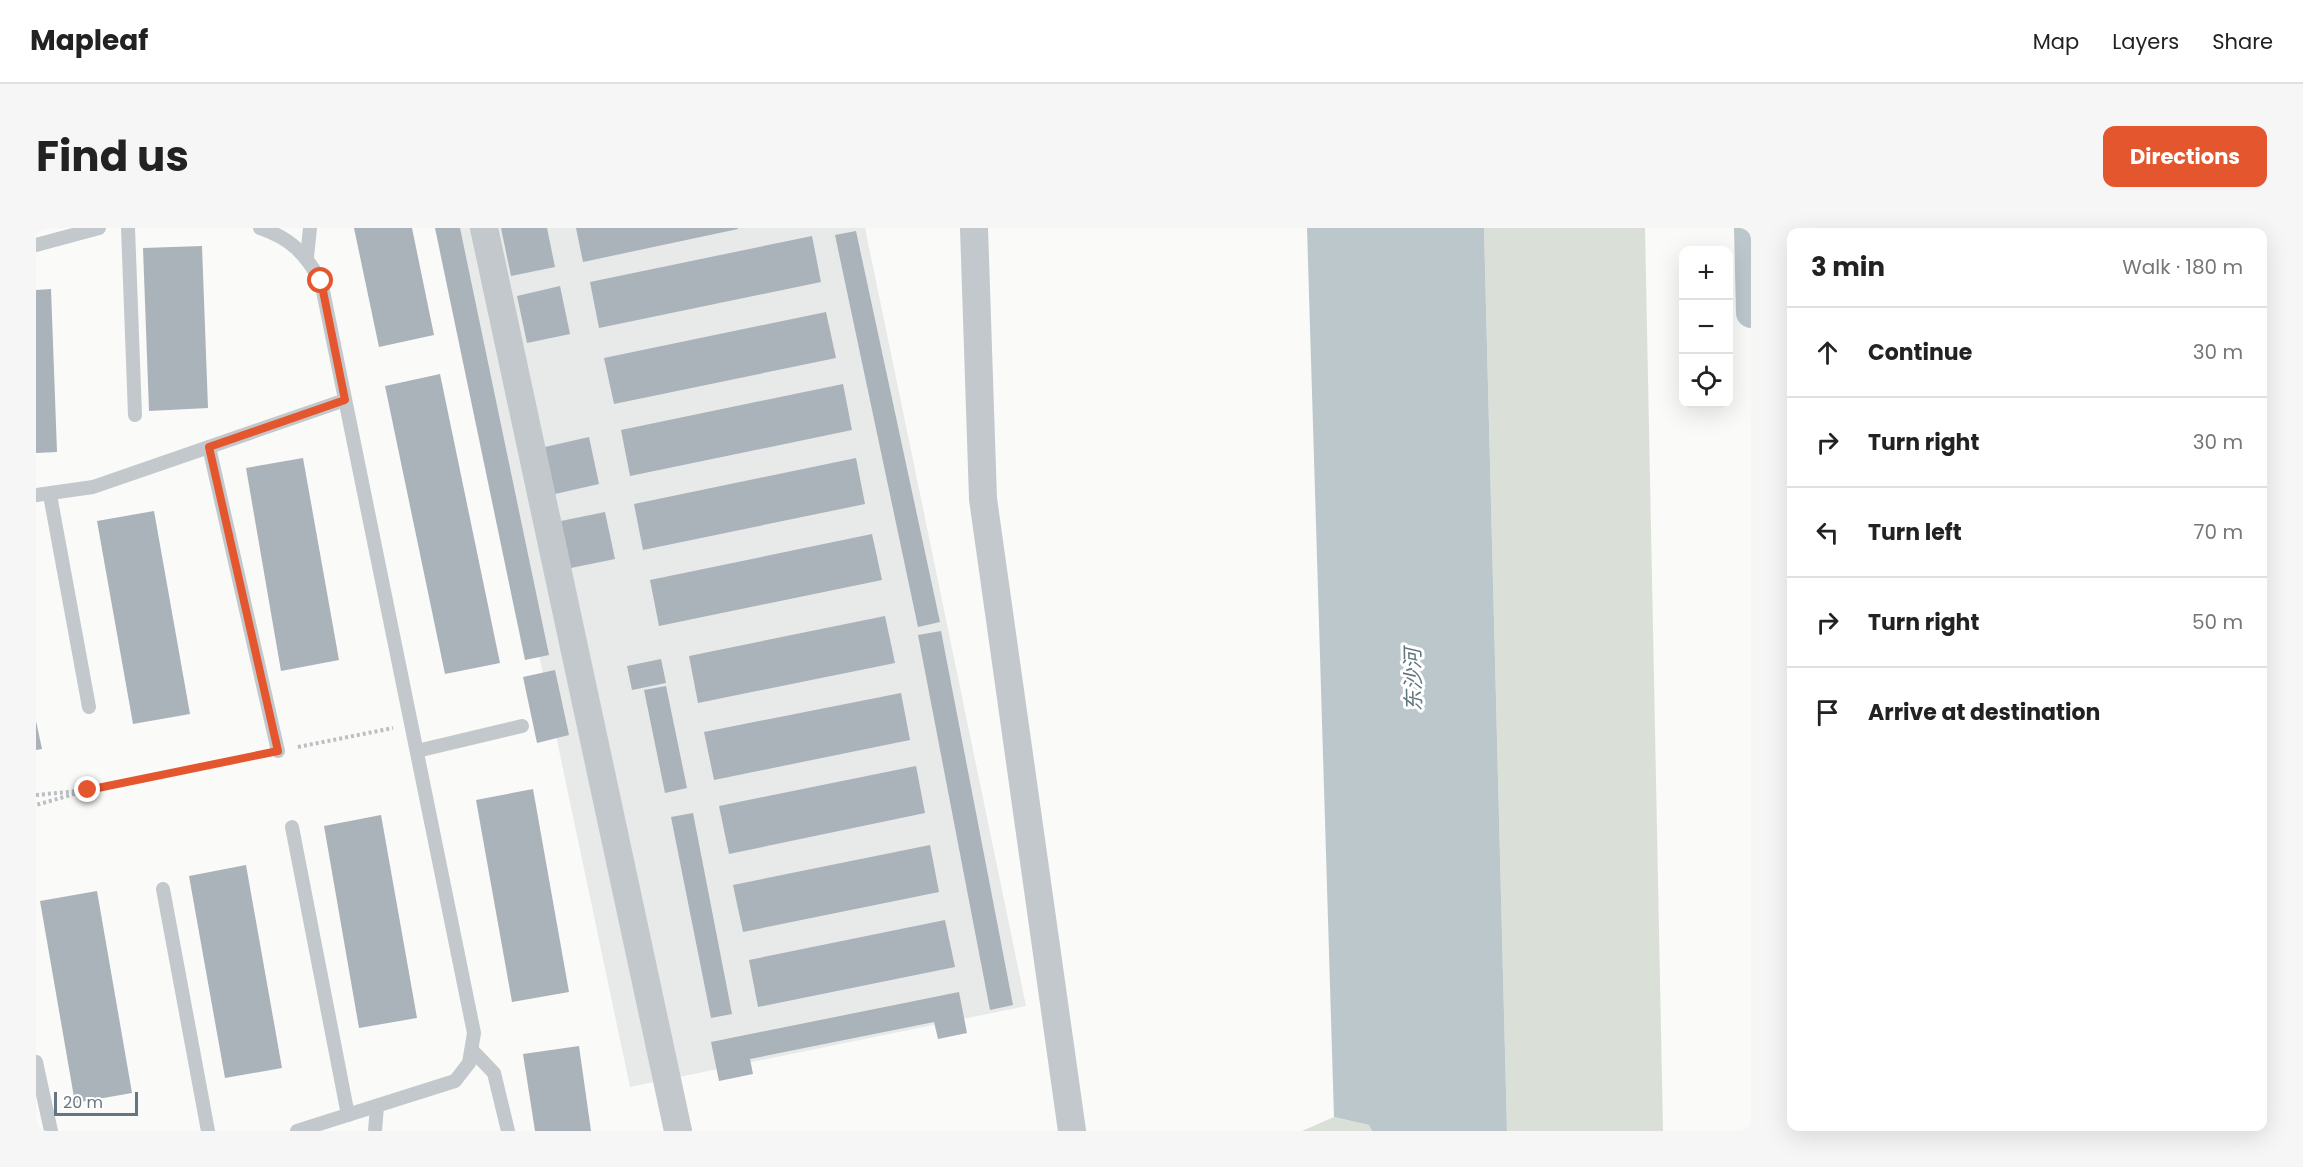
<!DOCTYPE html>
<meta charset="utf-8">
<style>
body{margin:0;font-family:Poppins,"Noto Sans SC",sans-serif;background:#f6f6f6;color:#222}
.controls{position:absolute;right:18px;top:18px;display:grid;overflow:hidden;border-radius:12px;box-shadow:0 6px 24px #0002}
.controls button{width:54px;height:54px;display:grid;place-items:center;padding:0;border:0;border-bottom:2px solid #e0e0e0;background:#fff;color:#222;font:30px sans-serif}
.scale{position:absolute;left:18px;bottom:15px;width:84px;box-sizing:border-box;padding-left:6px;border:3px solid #657683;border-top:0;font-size:16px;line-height:21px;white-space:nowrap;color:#657683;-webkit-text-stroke:4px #fff;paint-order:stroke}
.stop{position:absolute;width:18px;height:18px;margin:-14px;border:4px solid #e4572e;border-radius:50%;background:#fff}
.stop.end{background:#e4572e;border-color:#fff;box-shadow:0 2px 6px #0008}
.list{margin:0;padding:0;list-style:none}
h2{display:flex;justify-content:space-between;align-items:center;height:78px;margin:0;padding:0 24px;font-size:26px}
h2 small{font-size:20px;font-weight:400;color:#767676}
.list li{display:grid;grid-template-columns:39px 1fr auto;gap:18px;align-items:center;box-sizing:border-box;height:90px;padding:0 24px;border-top:2px solid #e0e0e0}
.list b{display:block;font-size:22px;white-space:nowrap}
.list em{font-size:20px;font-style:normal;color:#767676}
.icon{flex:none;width:33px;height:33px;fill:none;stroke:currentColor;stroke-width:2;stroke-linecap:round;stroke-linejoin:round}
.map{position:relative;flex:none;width:1715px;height:903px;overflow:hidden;border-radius:12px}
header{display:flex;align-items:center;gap:36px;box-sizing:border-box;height:84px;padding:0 30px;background:#fff;border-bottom:2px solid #e0e0e0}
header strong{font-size:28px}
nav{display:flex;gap:33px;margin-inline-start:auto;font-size:21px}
.intro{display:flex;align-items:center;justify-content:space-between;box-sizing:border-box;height:144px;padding:0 36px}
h1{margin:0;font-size:42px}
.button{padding:15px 27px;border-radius:12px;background:#e4572e;color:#fff;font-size:21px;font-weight:700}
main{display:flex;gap:36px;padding:0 36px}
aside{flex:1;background:#fff;border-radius:12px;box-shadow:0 6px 24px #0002}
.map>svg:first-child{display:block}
.built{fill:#e8e9e9}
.green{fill:#dadfd7}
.water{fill:#bbc7cb}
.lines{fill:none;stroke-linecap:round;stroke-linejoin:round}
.canal{stroke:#bbc7cb;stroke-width:30}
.building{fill:#aab3b9}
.path{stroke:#bbbfc2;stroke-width:4;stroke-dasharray:3 3;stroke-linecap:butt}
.service{stroke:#c3c8cc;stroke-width:14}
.minor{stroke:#c3c8cc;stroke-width:28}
.route{stroke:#e4572e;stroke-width:8}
.labels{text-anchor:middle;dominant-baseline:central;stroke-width:6;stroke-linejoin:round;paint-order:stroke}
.water-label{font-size:21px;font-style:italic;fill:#60757c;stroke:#fff}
</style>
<header>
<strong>Mapleaf</strong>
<nav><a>Map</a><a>Layers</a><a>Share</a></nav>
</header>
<div class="intro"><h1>Find us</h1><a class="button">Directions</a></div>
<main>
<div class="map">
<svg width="1715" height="903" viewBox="0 0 1715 903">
<rect width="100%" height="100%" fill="#fafaf8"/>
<polygon class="built" points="413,0 829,0 990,778 594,859"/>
<g class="green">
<polygon points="1448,0 1609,0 1627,903 1471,903"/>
<polygon points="1298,889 1333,897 1336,903 1266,903"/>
</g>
<polygon class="water" points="1271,0 1448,0 1471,903 1336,903 1333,897 1298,889"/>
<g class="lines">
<polyline class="canal" points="1713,0 1715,85"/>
</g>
<g class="building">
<polygon points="318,0 376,0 398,107 343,119"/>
<polygon points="399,0 424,0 513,427 489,432"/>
<polygon points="465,0 511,0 519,39 475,48"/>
<polygon points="540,0 702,0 702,1 547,34"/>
<polygon points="820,3 904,394 882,399 799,7"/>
<polygon points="776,8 785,54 563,100 554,54"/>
<polygon points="166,18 172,180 113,183 107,20"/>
<polygon points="524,58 534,106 491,115 481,68"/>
<polygon points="15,61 21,224 0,225 0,62"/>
<polygon points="790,84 800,130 578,176 568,130"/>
<polygon points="404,146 464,435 409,446 349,158"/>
<polygon points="807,156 816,202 594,248 585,202"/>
<polygon points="553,209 563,256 519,266 509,219"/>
<polygon points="267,230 303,432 245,443 210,240"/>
<polygon points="820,230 829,276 607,322 598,276"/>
<polygon points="118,283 154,486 97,496 61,293"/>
<polygon points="569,284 579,331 535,340 525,293"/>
<polygon points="836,306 846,352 623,398 614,352"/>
<polygon points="849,388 859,435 662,475 653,428"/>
<polygon points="905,403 977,777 954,782 882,407"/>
<polygon points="625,431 630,455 596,462 591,438"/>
<polygon points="519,442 533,507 501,515 487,449"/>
<polygon points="630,458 651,560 629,565 608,462"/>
<polygon points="865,465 874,512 678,552 668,504"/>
<polygon points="0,493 6,521 0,522"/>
<polygon points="880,538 889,585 693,626 683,578"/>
<polygon points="497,561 533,764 476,774 440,572"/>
<polygon points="657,585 696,786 675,790 635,589"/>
<polygon points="345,587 381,790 323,800 288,598"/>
<polygon points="894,617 903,664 707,704 697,657"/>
<polygon points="210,637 246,840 189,850 153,648"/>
<polygon points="61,663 96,865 39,875 4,673"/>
<polygon points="909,692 919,739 722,779 713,732"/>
<polygon points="923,764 931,805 902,811 898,794 714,831 717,846 683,853 675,814"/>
<polygon points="543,818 555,903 499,903 487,826"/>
</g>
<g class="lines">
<g class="path">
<polyline points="262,519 357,500"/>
<polyline points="52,562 222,527"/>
<polyline points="0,567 52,562 0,577"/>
</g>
<g class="service">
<polyline points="92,0 99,187"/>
<path d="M224 0C255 10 269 26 285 53L438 805 433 835 419 853 261 903"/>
<polyline points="0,17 63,0"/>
<polyline points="271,29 274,0"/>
<polyline points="173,219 242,523"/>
<polyline points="0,267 57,259 309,172"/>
<polyline points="14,267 53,479"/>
<polyline points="381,523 486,498"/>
<polyline points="256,599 312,887"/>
<polyline points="127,661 172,903"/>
<polyline points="436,822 458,845 472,903"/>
<polyline points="0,834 15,903"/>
<polyline points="339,903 341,878"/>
</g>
<g class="minor">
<polyline points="448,0 642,903"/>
<polyline points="938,0 947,271 1036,903"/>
</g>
</g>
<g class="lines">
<polyline class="route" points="52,562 242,523 173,219 309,172 285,53"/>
</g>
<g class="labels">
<g class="water-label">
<text transform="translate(1377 452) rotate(-91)">东沙河</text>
</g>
</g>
</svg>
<div class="controls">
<button>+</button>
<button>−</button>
<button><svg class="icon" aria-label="locate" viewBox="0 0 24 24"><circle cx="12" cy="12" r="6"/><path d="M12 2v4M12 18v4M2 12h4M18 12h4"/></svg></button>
</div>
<div class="scale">20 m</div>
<div class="stop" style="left:285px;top:53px"></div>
<div class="stop end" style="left:52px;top:562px"></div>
</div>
<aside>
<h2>3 min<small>Walk · 180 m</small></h2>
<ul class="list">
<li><svg class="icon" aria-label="ahead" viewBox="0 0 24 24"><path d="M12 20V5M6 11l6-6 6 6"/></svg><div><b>Continue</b></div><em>30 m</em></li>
<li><svg class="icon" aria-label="right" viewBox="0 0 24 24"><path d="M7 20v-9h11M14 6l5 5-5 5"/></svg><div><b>Turn right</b></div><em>30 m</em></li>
<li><svg class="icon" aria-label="left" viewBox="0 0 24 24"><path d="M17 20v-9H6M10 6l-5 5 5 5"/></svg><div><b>Turn left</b></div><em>70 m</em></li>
<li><svg class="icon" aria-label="right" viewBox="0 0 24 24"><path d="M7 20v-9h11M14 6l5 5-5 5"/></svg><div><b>Turn right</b></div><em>50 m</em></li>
<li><svg class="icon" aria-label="arrive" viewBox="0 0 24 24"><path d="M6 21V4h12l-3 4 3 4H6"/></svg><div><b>Arrive at destination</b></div></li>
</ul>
</aside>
</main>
